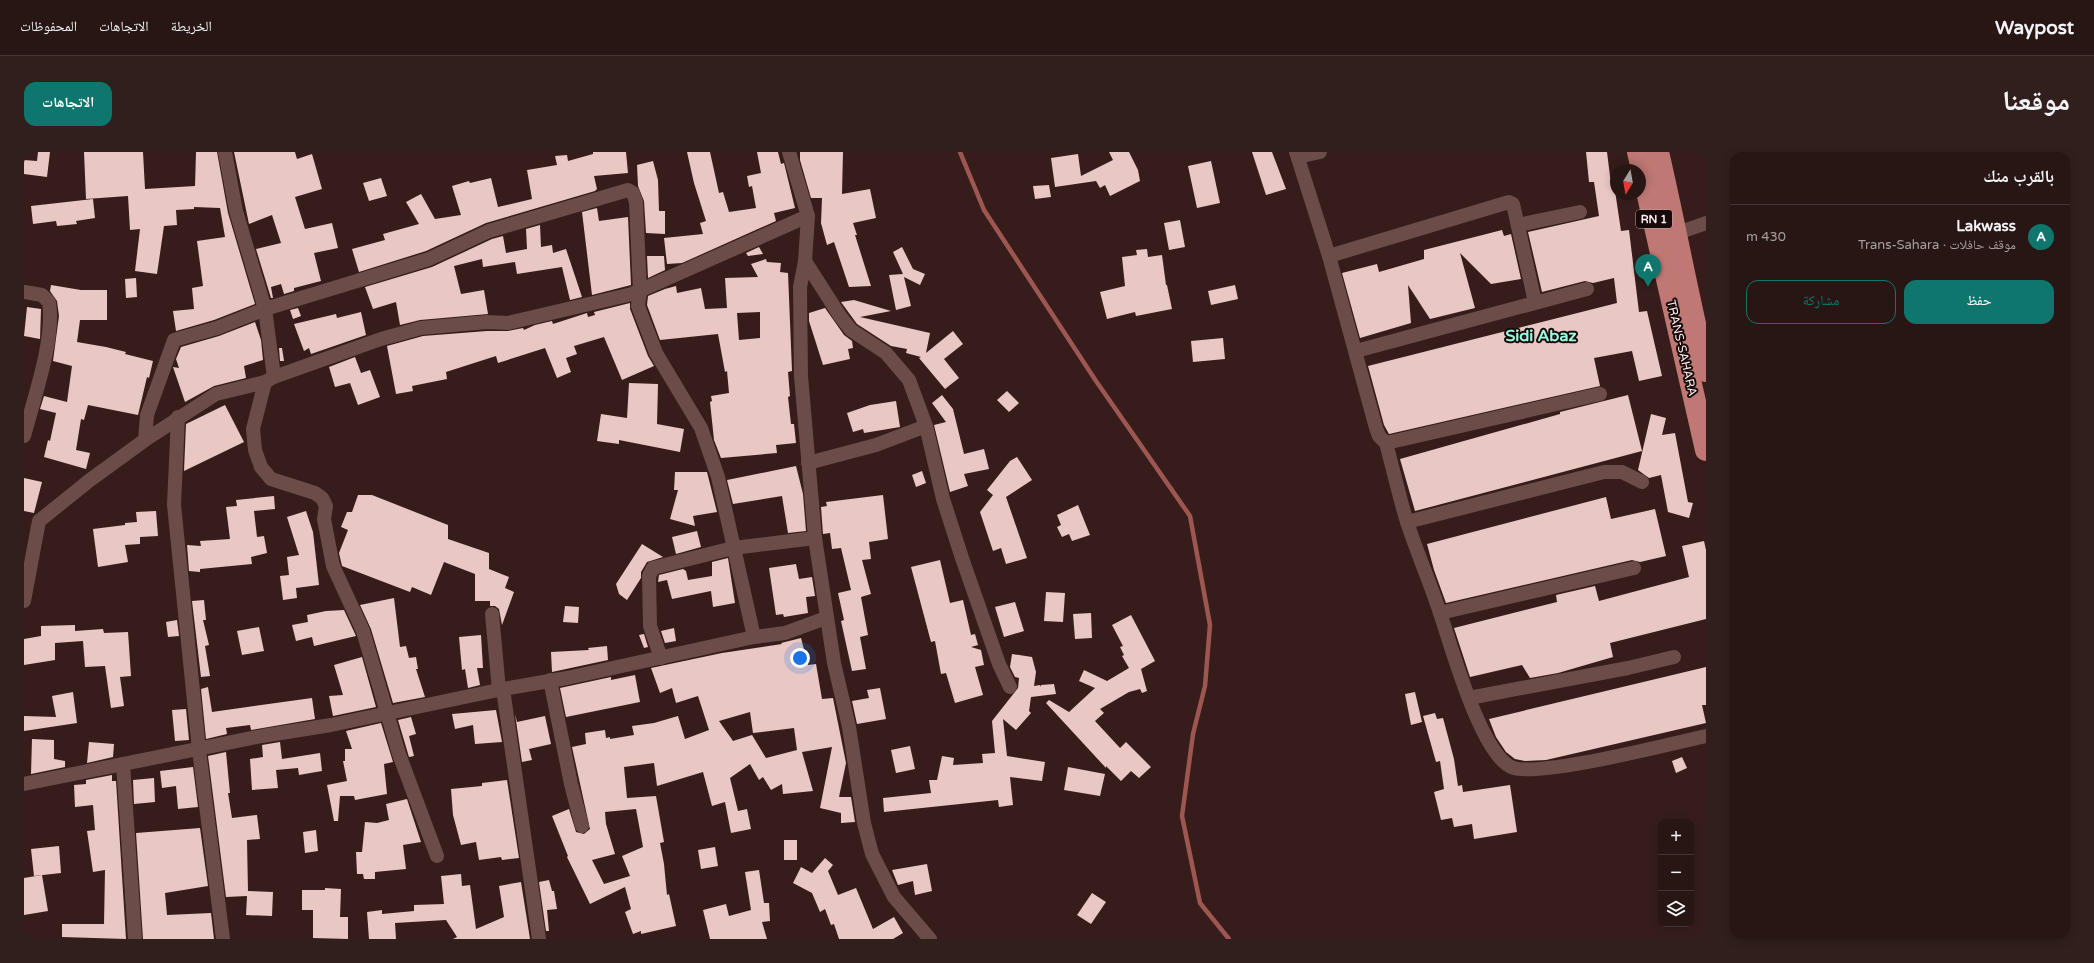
<!DOCTYPE html>
<html lang="ar">
<meta charset="utf-8">
<style>
body{margin:0;font-family:"Varela Round","Noto Naskh Arabic",sans-serif;background:#301f1d;color:#f1f3f6;direction:rtl}
.controls{position:absolute;right:12px;bottom:12px;display:grid;overflow:hidden;border-radius:8px;box-shadow:0 2px 10px #0003}
.controls button{width:36px;height:36px;display:grid;place-items:center;padding:0;border:0;border-bottom:1px solid #443534;background:#281614;color:#f1f3f6;font:20px sans-serif}
.compass{position:absolute;left:1586px;top:12px;width:36px;height:36px;border-radius:50%;background:#281614;box-shadow:0 2px 10px #0003;rotate:191deg}
.you{position:absolute;left:776px;top:506px;width:14px;height:14px;margin:-10px;border:3px solid #fff;border-radius:50%;background:#1a73e8;box-shadow:0 0 0 6px #1a73e833}
.badge{display:grid;place-items:center;width:26px;height:26px;border-radius:50%;background:#0f766e;color:#fff;font-size:13px;font-weight:700}
.pin{position:absolute;translate:-50% -33px;filter:drop-shadow(0 1px 2px #0008)}
.pin::after{content:'';position:absolute;top:21px;width:14px;height:12px;background:inherit;clip-path:polygon(0 0,100% 0,50% 100%)}
.list{margin:0;padding:0;list-style:none}
h2{display:flex;justify-content:space-between;align-items:center;height:52px;margin:0;padding:0 16px;font-size:17px}
h2 small{font-size:13px;font-weight:400;color:#a59fa0}
.list li{display:grid;grid-template-columns:26px 1fr auto;gap:12px;align-items:center;box-sizing:border-box;height:64px;padding:0 16px;border-top:1px solid #443534}
.list b{display:block;font-size:15px;white-space:nowrap}
.list p{margin:0;font-size:13px;white-space:nowrap;color:#a59fa0}
.list em{font-size:13px;font-style:normal;color:#a59fa0}
.actions{display:flex;gap:8px;padding:12px 16px}
.actions a{flex:1;padding:9px 0;border:1px solid #0f766e;border-radius:12px;text-align:center;font-size:14px;color:#0f766e}
.actions .main{background:#0f766e;color:#fff}
.icon{flex:none;width:22px;height:22px;fill:none;stroke:currentColor;stroke-width:2;stroke-linecap:round;stroke-linejoin:round}
.map{position:relative;flex:none;width:1682px;height:787px;overflow:hidden;direction:ltr;border-radius:12px}
header{display:flex;align-items:center;gap:24px;box-sizing:border-box;height:56px;padding:0 20px;background:#281614;border-bottom:1px solid #443534}
header strong{font-size:19px}
nav{display:flex;gap:22px;margin-inline-start:auto;font-size:14px}
.intro{display:flex;align-items:center;justify-content:space-between;box-sizing:border-box;height:96px;padding:0 24px}
h1{margin:0;font-size:28px}
.button{padding:10px 18px;border-radius:12px;background:#0f766e;color:#fff;font-size:14px;font-weight:700}
main{display:flex;gap:24px;padding:0 24px}
aside{flex:1;background:#281614;border-radius:12px;box-shadow:0 2px 10px #0003}
.map>svg:first-child{display:block}
.lines{fill:none;stroke-linecap:round;stroke-linejoin:round}
.stream{stroke:#9e5651;stroke-width:4.5}
.building{fill:#e9c7c4;fill-rule:evenodd}
.minor{stroke:#6c4c49;stroke-width:14}
.trunk{stroke:#bf7873;stroke-width:22}
.labels{text-anchor:middle;dominant-baseline:central;stroke-width:4;stroke-linejoin:round;paint-order:stroke}
.shield{fill:#160b0a;stroke:#b8a9a8;stroke-width:1}
.shield-label{font-size:11px;font-weight:bold;fill:#feedeb}
.street-label{font-size:12px;fill:#feedeb;stroke:#160b0a}
.district-label{font-size:16px;font-weight:bold;fill:#99fbe0;stroke:#160b0a}
</style>
<header>
<strong>Waypost</strong>
<nav><a>الخريطة</a><a>الاتجاهات</a><a>المحفوظات</a></nav>
</header>
<div class="intro"><h1>موقعنا</h1><a class="button">الاتجاهات</a></div>
<main>
<aside>
<h2>بالقرب منك<small></small></h2>
<ul class="list">
<li><span class="badge">A</span><div><b>Lakwass</b><p>موقف حافلات · Trans-Sahara</p></div><em>430 m</em></li>
</ul>
<div class="actions"><a class="main">حفظ</a><a>مشاركة</a></div>
</aside>
<div class="map">
<svg width="1682" height="787" viewBox="0 0 1682 787">
<rect width="100%" height="100%" fill="#361d1b"/>
<g class="lines">
<polyline class="stream" points="936,0 960,58 1072,229 1166,364 1186,473 1181,534 1169,582 1158,664 1176,751 1205,787"/>
</g>
<g class="building">
<polygon points="14,0 26,0 23,25 0,22 0,8 13,9"/>
<polygon points="60,0 119,0 121,37 171,34 172,0 193,0 204,61 231,152 190,168 152,179 149,159 170,157 168,136 179,134 173,89 201,85 196,56 170,55 170,57 152,58 153,73 140,74 133,122 111,119 116,77 106,78 104,44 62,47"/>
<polygon points="210,0 271,0 273,7 288,2 298,37 271,45 281,77 308,71 314,96 290,101 297,129 270,136 270,139 260,142 257,132 247,135 249,146 247,146 232,97 257,91 248,63 225,72"/>
<polygon points="569,0 602,0 604,21 570,24 573,37 571,39 462,71 402,99 335,120 328,97 361,88 359,82 395,72 382,50 397,42 411,67 437,63 428,34 445,29 446,31 467,26 474,55 508,47 503,18 533,13 531,4 543,3 544,9 569,2"/>
<polygon points="663,0 686,0 695,41 699,40 705,60 732,56 728,34 725,35 723,24 737,21 733,0 754,0 757,12 760,11 771,56 750,61 752,69 658,111 643,112 640,86 679,82 676,71 682,69 670,31"/>
<polygon points="776,0 819,0 818,42 846,37 852,66 829,71 833,83 831,83 847,134 825,135 810,90 803,93 797,71 798,46 787,46 776,8"/>
<polygon points="1085,0 1105,0 1114,18 1116,29 1086,44 1081,33 1076,36 1072,29 1031,35 1027,6 1054,2 1057,24 1089,8"/>
<polygon points="1228,0 1248,0 1262,37 1242,43"/>
<polygon points="1562,0 1583,0 1587,32 1590,32 1597,79 1605,78 1615,160 1623,159 1638,224 1615,229 1608,199 1570,206 1576,234 1365,282 1360,273 1344,214 1593,151 1590,126 1569,131 1561,129 1518,140 1504,80 1575,64 1570,30 1565,30"/>
<polygon points="629,9 634,28 635,59 641,59 641,82 622,81 620,49 614,34 613,13"/>
<polygon points="1187,9 1196,51 1173,56 1164,14"/>
<polygon points="357,26 363,44 345,49 339,31"/>
<polygon points="1025,33 1027,45 1011,47 1009,34"/>
<polygon points="69,47 71,66 52,69 53,72 33,74 32,69 9,72 7,54"/>
<polygon points="573,56 575,69 604,65 607,133 568,143 558,60"/>
<polygon points="1156,68 1161,95 1145,98 1140,71"/>
<polygon points="516,73 517,95 528,93 529,101 542,97 558,145 546,148 538,115 493,122 491,110 459,115 458,107 430,114 437,142 460,138 464,162 396,168 376,173 372,150 349,157 341,135 408,115 468,87 479,84 482,101 503,97 502,77"/>
<polygon points="1478,78 1480,84 1487,82 1497,127 1467,132 1436,101 1451,156 1406,167 1384,133 1387,171 1336,186 1318,121 1353,112 1355,120 1400,107 1400,98"/>
<polygon points="735,95 739,102 724,104 722,101"/>
<polygon points="878,95 889,117 901,122 896,133 880,125 887,154 872,158 865,123 879,122 869,100"/>
<polygon points="1123,97 1124,105 1138,103 1142,133 1143,133 1148,157 1112,164 1111,160 1083,167 1076,140 1101,134 1098,105 1113,103 1112,98"/>
<polygon points="623,104 640,104 641,118 624,126"/>
<path d="M742 107 743 110 757 111 756 120 764 121 768 219 764 220 766 244 764 245 767 272H770L772 291 752 293 753 301 697 306 690 288 686 250 688 249 687 244 705 241 703 219 701 220 694 182 636 188 623 153 624 144 641 137 652 134 653 141 677 136 681 157 703 156 701 126 734 125 727 112ZM736 160V186L715 188 713 161Z"/>
<polygon points="112,126 113,145 102,146 101,127"/>
<polygon points="27,133 57,138 83,138 83,168 56,168 53,190 82,195 102,200 101,202 129,209 125,226 123,225 114,263 64,253 60,268 57,267 52,298 66,301 62,317 20,305 24,288 26,289 32,261 16,257 20,244 43,250 48,214 29,209 35,164 33,149 26,139"/>
<polygon points="1211,133 1214,147 1187,153 1184,139"/>
<polygon points="830,148 867,159 836,165 906,181 902,201 929,179 939,192 920,207 935,226 921,237 895,206 897,205 882,201 883,197 867,194 833,172 817,150"/>
<polygon points="606,151 606,157 624,204 630,214 598,228 580,185 550,194 553,202 542,206 547,220 533,226 521,196 474,211 472,204 422,220 423,227 388,234 389,239 372,242 363,194 399,184 463,179 484,179 499,176 500,178 511,173 528,169 529,172 563,161 564,165 571,163 570,160"/>
<polygon points="3,155 17,157 16,187 0,184"/>
<polygon points="274,156 277,164 269,167 266,158"/>
<polygon points="801,156 820,183 828,189 829,196 824,197 826,207 799,213 785,169 785,161"/>
<polygon points="337,160 342,183 287,202 285,196 280,199 270,172 312,162 313,166"/>
<polygon points="231,170 237,188 239,208 220,214 222,226 190,234 161,250 149,215 155,216 152,207 157,195 195,184"/>
<polygon points="1199,186 1201,207 1169,210 1167,189"/>
<polygon points="255,196 258,196 260,209 256,209"/>
<polygon points="331,205 337,221 346,218 356,245 334,253 326,231 311,235 305,215"/>
<polygon points="605,231 634,232 633,272 660,277 656,300 595,288 595,292 573,289 577,262 603,266"/>
<polygon points="983,239 995,251 985,260 973,248"/>
<polygon points="918,243 929,257 940,302 960,297 965,317 940,322 944,334 926,340 910,273 922,270 908,251"/>
<polygon points="1604,243 1618,299 1391,359 1376,307 1536,262 1536,260"/>
<polygon points="872,249 876,275 840,281 839,277 829,280 823,261 846,253"/>
<polygon points="201,253 220,290 160,319 162,272"/>
<polygon points="1627,262 1642,266 1638,283 1651,281 1664,350 1669,351 1665,366 1644,360 1637,323 1625,326 1614,318"/>
<polygon points="993,305 1008,328 982,345 1003,406 982,412 977,396 969,399 956,360 969,343 963,338 986,309"/>
<polygon points="772,314 779,342 782,379 764,381 758,344 709,352 703,328"/>
<polygon points="898,319 902,331 892,335 888,323"/>
<polygon points="651,320 683,320 693,360 669,364 671,374 646,367 654,338 650,338"/>
<polygon points="0,326 18,330 10,361 0,359"/>
<polygon points="334,343 348,343 424,373 424,387 465,401 465,417 485,425 481,436 490,440 478,473 475,457 471,454 466,454 466,449 451,449 451,422 420,410 407,443 388,435 386,440 318,414 315,401 324,378 317,375 323,360 328,360"/>
<polygon points="859,343 864,387 845,390 847,407 838,408 847,442 837,445 844,483 836,485 842,517 828,519 817,469 820,468 814,441 827,438 817,396 808,397 806,381 799,382 797,355 803,354 802,350"/>
<polygon points="250,344 251,357 230,359 233,385 240,384 243,401 227,405 228,412 176,417 176,420 165,419 163,393 177,394 176,389 206,387 202,355 213,354 212,348"/>
<polygon points="1582,345 1587,367 1631,357 1642,404 1616,410 1608,408 1422,451 1410,418 1403,392"/>
<polygon points="1054,353 1066,383 1048,389 1045,382 1038,385 1033,375 1037,373 1033,363"/>
<polygon points="132,359 134,384 116,385 116,392 101,393 104,410 74,415 69,377 101,373 101,371 113,370 112,360"/>
<polygon points="282,359 289,380 295,433 272,436 273,446 259,448 256,424 265,423 263,405 275,403 263,365"/>
<polygon points="673,379 677,395 652,402 648,385"/>
<polygon points="1680,389 1682,398 1682,467 1586,491 1589,505 1534,521 1506,526 1498,513 1446,525 1430,476 1533,450 1532,443 1571,434 1575,449 1665,425 1658,394"/>
<polygon points="618,392 639,405 623,410 617,420 617,426 603,448 595,442 592,432"/>
<polygon points="704,406 711,451 689,455 687,439 648,447 643,428 634,430 635,423 659,417 662,419 664,428 688,424 688,410"/>
<polygon points="916,408 926,451 939,448 947,483 951,482 954,493 947,495 957,498 960,513 951,515 959,543 931,551 922,521 917,522 911,489 907,490 887,415"/>
<polygon points="772,412 775,427 788,425 791,444 782,445 784,461 760,465 759,462 752,463 745,416"/>
<polygon points="1022,440 1041,441 1039,470 1020,469"/>
<polygon points="370,446 376,495 382,494 385,506 392,505 394,517 392,517 401,545 369,551 347,477 336,453"/>
<polygon points="180,448 182,468 179,468 185,493 181,494 186,524 177,525 168,449"/>
<polygon points="991,450 1000,479 980,485 971,455"/>
<polygon points="541,454 555,455 554,471 539,470"/>
<polygon points="320,458 332,484 290,494 288,485 272,489 268,473 284,470 283,463 302,459"/>
<polygon points="1067,461 1068,486 1051,487 1049,462"/>
<polygon points="1107,463 1131,509 1117,517 1123,539 1118,541 1116,537 1105,540 1076,557 1080,561 1071,569 1096,596 1102,590 1127,615 1115,626 1107,619 1097,629 1082,614 1082,616 1022,551 1025,548 1045,560 1071,536 1055,529 1060,518 1083,529 1105,516 1098,504 1100,503 1096,495 1099,494 1088,473"/>
<polygon points="153,468 155,484 144,485 142,470"/>
<polygon points="51,473 51,479 79,477 80,481 104,480 107,524 96,525 100,554 87,556 81,514 61,515 59,489 31,491 31,508 0,513 0,487 17,484 17,474"/>
<polygon points="235,475 240,499 218,503 213,479"/>
<polygon points="650,476 652,489 641,491 637,479"/>
<polygon points="620,482 624,495 620,496 615,483"/>
<polygon points="457,483 459,516 453,516 456,533 444,536 441,517 438,518 435,485"/>
<path d="M777 486 784 513 792 512 798 547 809 546 822 611 815 645H827L831 670 817 671V661L796 656 808 595 778 600 789 639 759 642 758 632 747 638 739 625 735 628 726 612 706 626 714 659 723 657 727 677 707 681 701 650 688 654 679 620 633 634 630 611 600 615 603 646 632 644 640 690 636 691 640 712 643 743 645 742 652 774 617 782V779L609 782 601 760 607 757 601 735 566 752 543 705 544 704 528 664 545 657 552 680 560 682 566 677 548 595 562 592 561 581 581 578 582 586 586 585V587L610 583 608 574 630 571 654 564 661 587 685 578 674 544 652 551 648 536 636 541 627 516 698 501 758 492 757 491ZM726 560 729 581 770 576 773 598 742 606 728 583 709 589 695 569ZM612 657 619 695 598 704 606 724 580 732 568 708 591 702 582 672 581 660Z"/>
<polygon points="583,494 584,508 528,520 527,500 565,498 564,496"/>
<polygon points="988,502 1008,505 1012,520 1010,534 1016,533 1017,535 1017,533 1030,532 1032,542 1007,545 1005,559 1007,561 992,578 979,567 983,604 1021,610 1018,629 986,625 989,653 975,655 974,648 860,660 859,646 907,641 905,628 913,628 918,604 930,606 929,613 959,611 958,602 971,601 968,569 994,536 995,526 991,525 986,515"/>
<polygon points="338,505 352,555 309,564 305,544 319,543 310,513"/>
<polygon points="1682,515 1682,553 1678,553 1682,571 1522,608 1501,609 1491,607 1482,600 1472,585 1465,567"/>
<polygon points="611,523 616,550 542,565 536,536 587,525 587,528"/>
<polygon points="184,535 188,560 288,546 291,567 227,578 226,573 202,576 203,582 182,587 177,537"/>
<polygon points="856,536 862,567 833,572 828,549 845,546 843,538"/>
<polygon points="49,540 53,571 0,579 0,564 32,565 28,544"/>
<polygon points="1391,540 1398,570 1387,573 1381,542"/>
<polygon points="162,557 165,588 151,589 148,558"/>
<polygon points="472,558 478,590 451,592 449,573 431,577 428,562"/>
<polygon points="1411,561 1413,567 1419,566 1430,607 1434,634 1438,633 1439,640 1486,633 1493,680 1450,687 1448,672 1430,675 1428,666 1417,668 1410,640 1420,637 1416,609 1412,610 1399,564"/>
<polygon points="491,562 493,570 521,564 527,592 505,597 508,608 498,610"/>
<polygon points="387,565 392,582 385,584 390,604 385,605 374,568"/>
<polygon points="357,571 369,610 360,612 363,642 331,648 330,644 316,644 314,669 310,669 303,633 323,629 319,609 321,609 321,597 328,597 322,579"/>
<polygon points="8,587 30,588 30,607 41,609 41,615 7,622"/>
<polygon points="65,590 90,592 89,605 63,611"/>
<polygon points="256,590 258,607 296,601 298,619 275,623 274,616 252,618 254,636 228,638 226,607 239,605 238,593"/>
<polygon points="886,594 891,617 872,621 867,598"/>
<polygon points="202,600 206,641 204,641 208,666 233,663 236,687 223,688 224,739 249,740 248,764 222,763 223,744 202,745 184,604"/>
<polygon points="1658,605 1663,616 1652,621 1648,609"/>
<polygon points="169,615 174,655 154,657 152,634 138,636 136,619"/>
<polygon points="1044,615 1081,622 1076,644 1040,638"/>
<polygon points="88,623 88,629 92,629 102,787 38,785 38,772 80,772 81,718 69,720 63,679 71,678 69,653 51,655 50,633 62,632 62,628"/>
<polygon points="130,626 131,650 110,652 109,628"/>
<polygon points="483,628 495,706 478,708 477,705 455,708 452,690 437,693 429,663 427,637 458,634 458,631"/>
<polygon points="383,647 397,690 379,693 382,717 351,720 351,727 340,727 339,722 333,722 332,700 338,700 341,670 353,671 365,668 362,652"/>
<polygon points="176,676 184,734 141,741 143,763 187,761 190,787 119,787 112,681"/>
<polygon points="292,678 294,699 281,701 279,680"/>
<rect x="760" y="688" width="13" height="20"/>
<polygon points="35,694 37,721 10,724 7,697"/>
<polygon points="691,695 694,714 677,717 674,698"/>
<polygon points="801,706 809,713 804,719 814,743 832,736 849,777 870,765 879,781 869,787 815,787 810,772 807,773 801,757 796,760 788,741 769,731 777,715 788,721"/>
<polygon points="903,712 908,739 891,743 889,729 874,733 868,718"/>
<polygon points="735,718 740,751 745,751 746,769 738,770 743,787 686,787 679,758 702,752 705,764 727,758 721,720"/>
<polygon points="437,722 438,734 446,733 452,777 480,765 475,734 497,730 506,787 429,787 433,785 422,768 371,771 372,787 345,787 343,760 358,758 358,762 390,759 390,753 420,752 417,724"/>
<polygon points="18,723 24,759 0,763 0,726"/>
<polygon points="525,728 528,739 530,739 533,757 523,758 525,779 522,779 515,730"/>
<polygon points="301,736 317,737 316,765 324,765 324,787 289,786 289,758 278,758 278,738 301,738"/>
<polygon points="1068,741 1082,750 1067,772 1053,763"/>
</g>
<g class="lines">
<g class="minor">
<polyline points="201,0 212,59 241,157 250,225"/>
<polyline points="765,0 784,64 781,109 776,135 777,224 791,386 810,511 825,575 840,671 848,702 870,745 906,787"/>
<path d="M1272 0 1305 104 1352 276 1355 284 1362 291C1369 317 1375 344 1383 370 1393 401 1406 430 1416 461 1427 493 1456 600 1487 615 1511 627 1649 591 1682 584"/>
<polyline points="1274,5 1296,0"/>
<polyline points="1494,73 1556,60"/>
<polyline points="1645,84 1682,71"/>
<polyline points="1305,104 1485,50 1489,52 1511,150"/>
<polyline points="781,109 816,164 827,178 862,201 885,228 902,274 919,347 938,406 975,512 986,535"/>
<path d="M0 140 18 143 25 150C31 187 10 246 0 284"/>
<polyline points="1332,199 1563,137"/>
<polyline points="241,230 229,277 231,298 237,315 247,327 291,341 298,346 302,354 300,367 309,414 339,479 375,602 413,704"/>
<polyline points="154,265 150,353 175,598 199,787"/>
<polyline points="121,288 123,263 150,188 193,176 241,157 405,107 465,79 604,38 609,41 612,50 616,139 614,154 632,201 677,276 694,325 730,485"/>
<polyline points="1362,291 1576,242"/>
<polyline points="784,311 852,293 902,274"/>
<polyline points="1383,370 1580,320 1598,320 1618,330"/>
<polyline points="0,449 15,369 66,328 121,288 192,242 241,230 250,225 357,187 397,176 463,170 484,171 608,142 784,64"/>
<polyline points="1416,461 1610,416"/>
<polyline points="468,462 475,538"/>
<polyline points="637,506 626,474 625,424 629,416 709,396 791,386"/>
<polyline points="526,528 547,632 558,674"/>
<polyline points="479,537 515,787"/>
<polyline points="1445,546 1604,516 1650,505"/>
<polyline points="99,612 111,787"/>
<polyline points="0,632 238,584 307,573 479,537 543,526 730,485 761,481 802,466"/>
</g>
<g class="trunk">
<polyline points="1614,0 1682,298"/>
<path d="M1634 0C1651 73 1664 146 1682 219"/>
</g>
</g>
<g class="labels">
<rect class="shield" x="1612" y="58" width="36" height="18" rx="3"/>
<g class="shield-label">
<text x="1630" y="67">RN 1</text>
</g>
<g class="street-label">
<text transform="translate(1658 196) rotate(77)">TRANS-SAHARA</text>
</g>
<g class="district-label">
<text x="1517" y="184">Sidi Abaz</text>
</g>
</g>
</svg>
<div class="controls">
<button>+</button>
<button>−</button>
<button><svg class="icon" aria-label="layers" viewBox="0 0 24 24"><path d="M12 4l9 5-9 5-9-5zM3 14l9 5 9-5"/></svg></button>
</div>
<svg class="compass" viewBox="-18 -18 36 36"><path d="M0-13l5 13h-10z" fill="#e53935"/><path d="M0 13l5-13h-10z" fill="#a59fa0"/></svg>
<div class="you"></div>
<div class="pin badge" style="left:1624px;top:135px">A</div>
</div>
</main>
